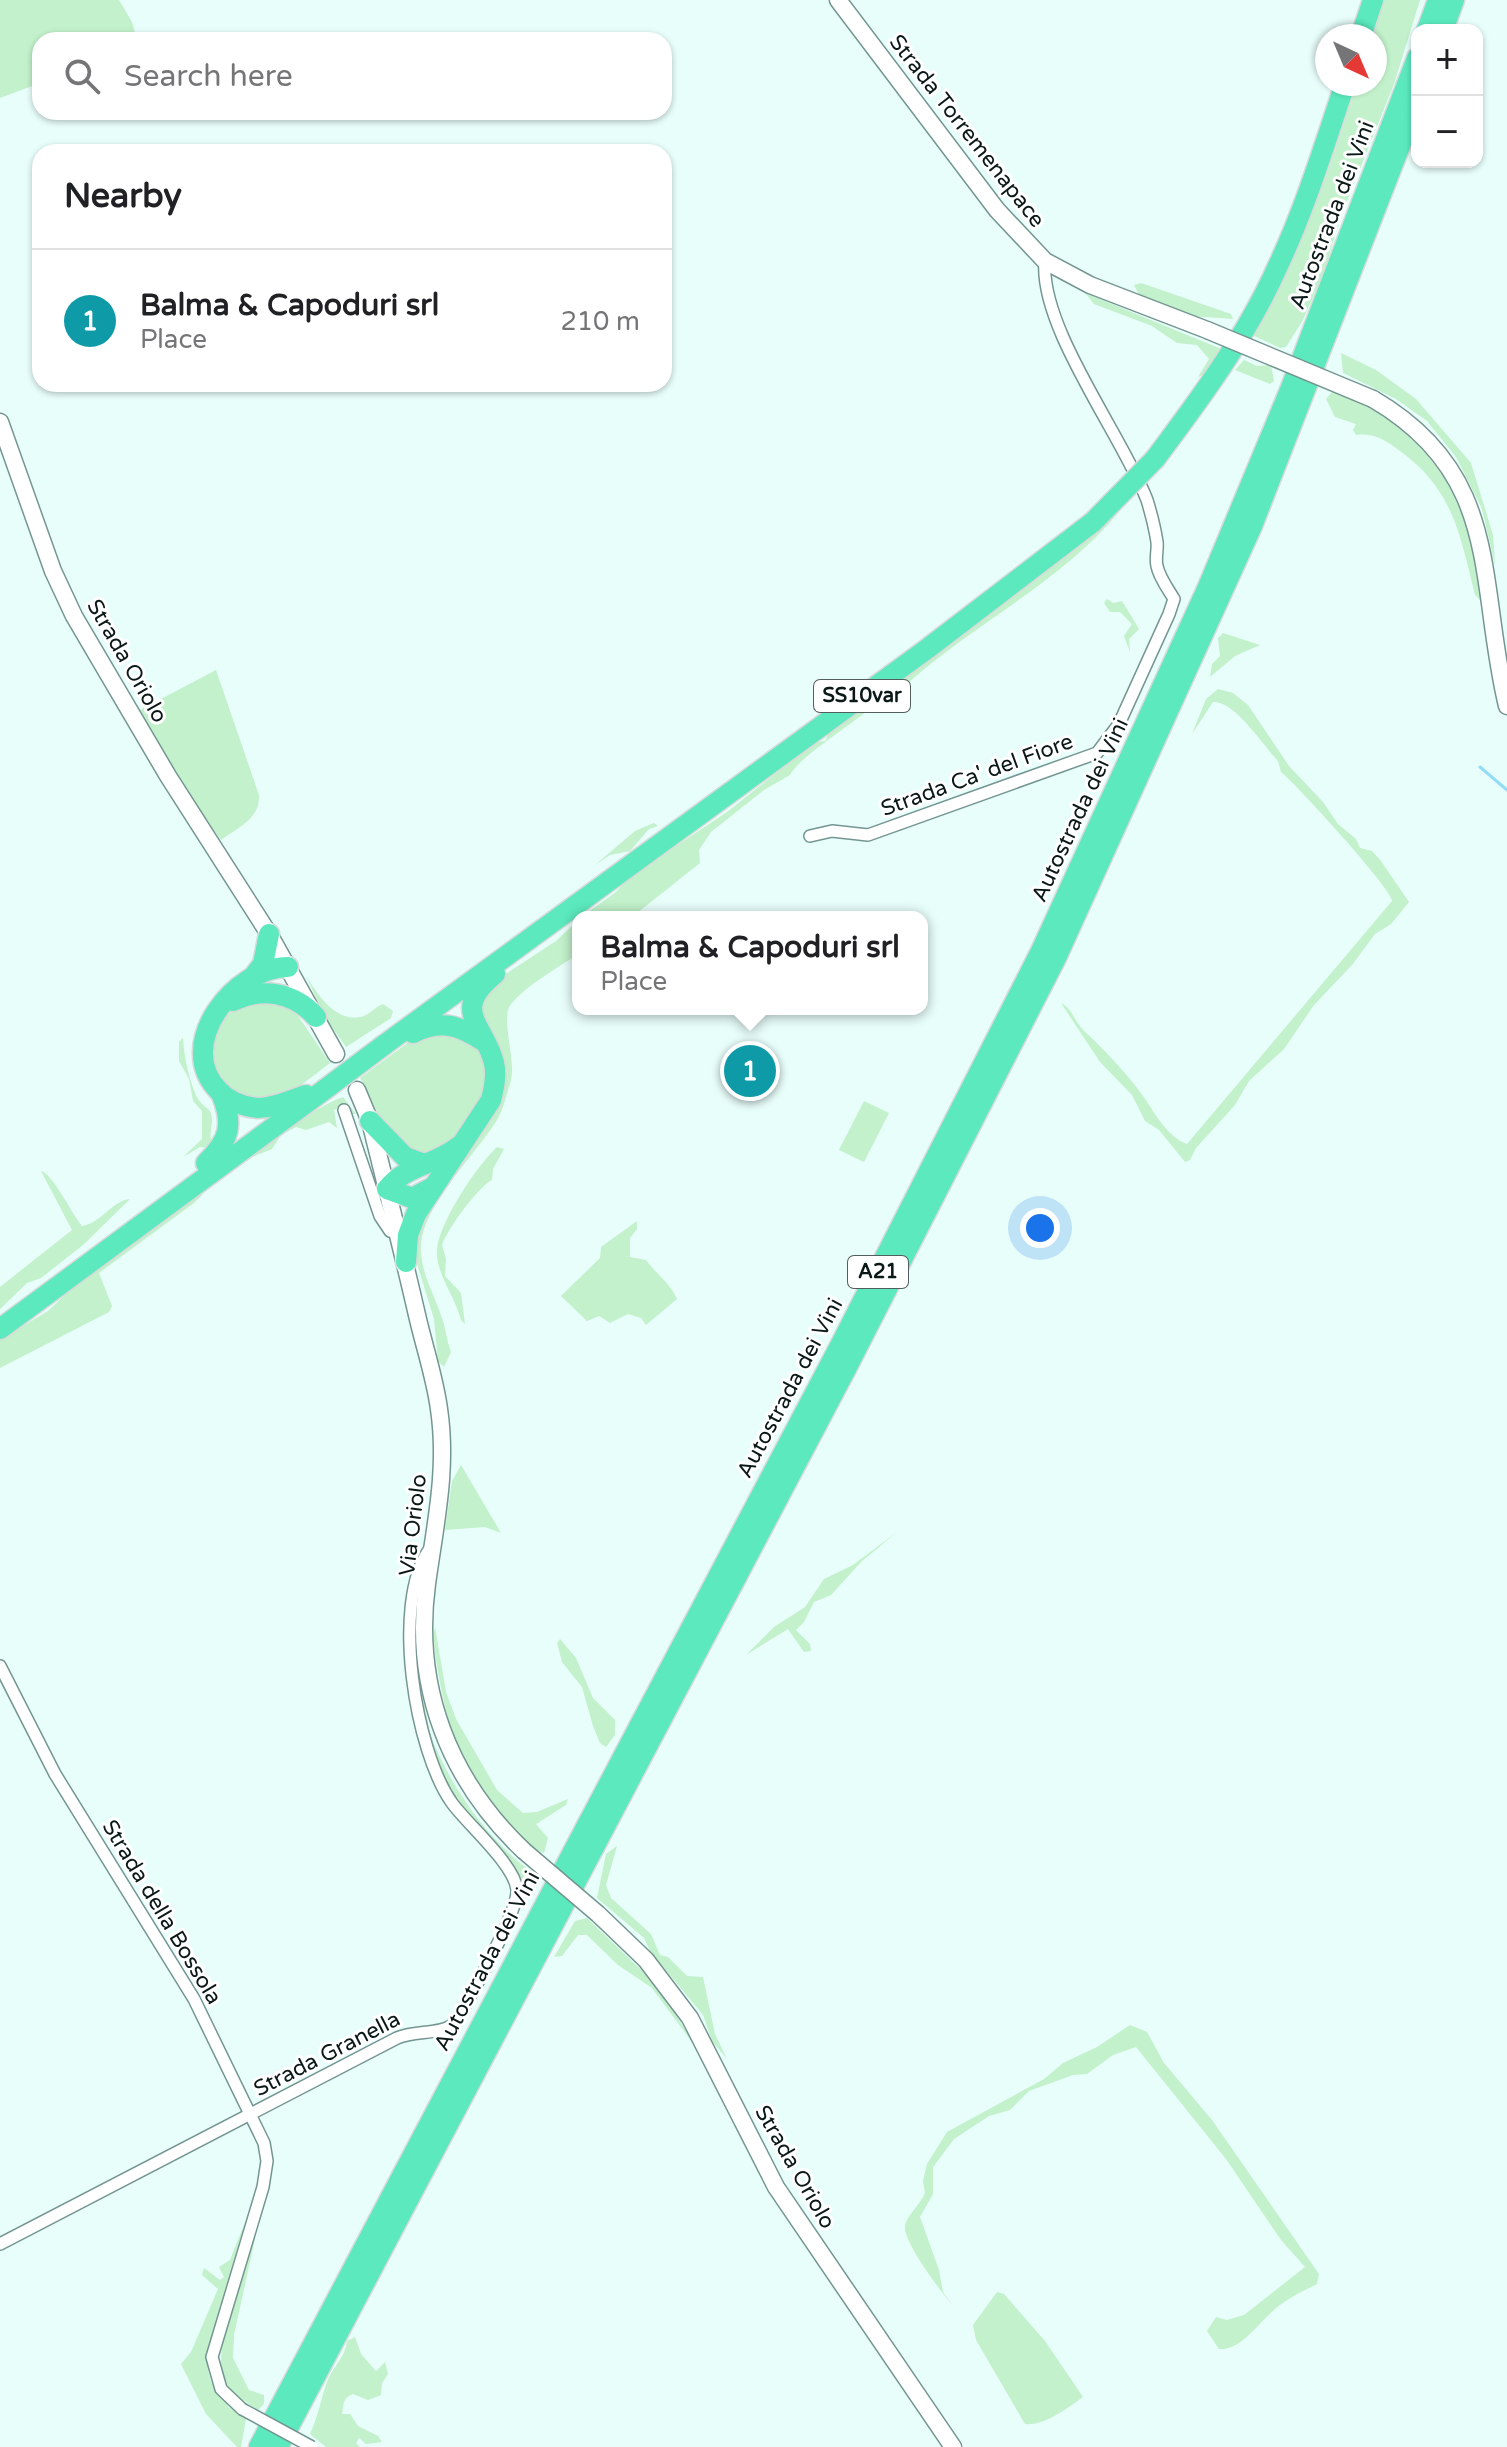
<!DOCTYPE html>
<meta charset="utf-8">
<style>
body{margin:0;font-family:"Varela Round",sans-serif;background:#f2f2f2;color:#202124}
.controls{position:absolute;right:24px;top:24px;display:grid;overflow:hidden;border-radius:16px;box-shadow:0 2px 6px #0004}
.controls button{width:72px;height:72px;display:grid;place-items:center;padding:0;border:0;border-bottom:2px solid #e0e0e0;background:#fff;color:#202124;font:40px sans-serif}
.compass{position:absolute;left:1315px;top:24px;width:72px;height:72px;border-radius:50%;background:#fff;box-shadow:0 2px 6px #0004;rotate:136deg}
.you{position:absolute;left:1040px;top:1228px;width:28px;height:28px;margin:-20px;border:6px solid #fff;border-radius:50%;background:#1a73e8;box-shadow:0 0 0 12px #1a73e833}
.badge{display:grid;place-items:center;width:52px;height:52px;border-radius:50%;background:#b45309;color:#fff;font-size:26px;font-weight:700}
.pin{position:absolute;translate:-50% -50%;border:4px solid #fff;box-shadow:0 2px 8px #0006}
.popup{position:absolute;left:572px;top:911px;width:356px;height:104px;box-sizing:border-box;display:grid;place-content:center;border-radius:16px;background:#fff;filter:drop-shadow(0 2px 6px #0005);font-size:26px;white-space:nowrap;color:#757577}
.popup b{font-size:30px;color:#202124}
.popup::after{content:'';position:absolute;left:50%;top:100%;margin-left:-16px;border:16px solid transparent;border-top-color:#fff}
.list{margin:0;padding:0;list-style:none}
h2{display:flex;justify-content:space-between;align-items:center;height:104px;margin:0;padding:0 32px;font-size:34px}
h2 small{font-size:26px;font-weight:400;color:#757577}
.list li{display:grid;grid-template-columns:52px 1fr auto;gap:24px;align-items:center;box-sizing:border-box;height:144px;padding:0 32px;border-top:2px solid #e0e0e0}
.list b{display:block;font-size:30px;white-space:nowrap}
.list p{margin:0;font-size:26px;white-space:nowrap;color:#757577}
.list em{font-size:26px;font-style:normal;color:#757577}
.icon{flex:none;width:44px;height:44px;fill:none;stroke:currentColor;stroke-width:2;stroke-linecap:round;stroke-linejoin:round}
.map{position:relative;flex:none;width:1507px;height:2447px;overflow:hidden}
.search{position:absolute;background:#fff;box-shadow:0 2px 6px #0004;left:32px;top:32px;width:640px;height:88px;display:flex;align-items:center;gap:20px;box-sizing:border-box;padding:0 28px;border-radius:24px;color:#757577;font-size:30px}
.panel{position:absolute;background:#fff;box-shadow:0 2px 6px #0004;left:32px;top:144px;width:640px;height:248px;border-radius:24px}
.map>svg:first-child{display:block}
.green{fill:#c2f1cb}
.lines{fill:none;stroke-linecap:round;stroke-linejoin:round}
.stream{stroke:#92dcf8;stroke-width:3}
.street-casing{stroke:#749692;stroke-width:14}
.secondary-casing{stroke:#749692;stroke-width:19}
.highway-casing{stroke:#d8dada;stroke-width:23}
.street{stroke:#fff;stroke-width:11}
.secondary{stroke:#fff;stroke-width:16}
.highway{stroke:#5be9bd;stroke-width:20}
.street-bridge-casing{stroke:#749692;stroke-width:14;stroke-linecap:butt}
.secondary-bridge-casing{stroke:#749692;stroke-width:19;stroke-linecap:butt}
.highway-bridge-casing{stroke:#d8dada;stroke-width:23;stroke-linecap:butt}
.street-bridge{stroke:#fff;stroke-width:11}
.secondary-bridge{stroke:#fff;stroke-width:16}
.highway-bridge{stroke:#5be9bd;stroke-width:20}
.labels{text-anchor:middle;dominant-baseline:central;stroke-width:6;stroke-linejoin:round;paint-order:stroke}
.shield{fill:#fff;stroke:#545d5d;stroke-width:2}
.shield-label{font-size:20px;font-weight:bold;fill:#0a1817}
.street-label{font-size:22px;fill:#0a1817;stroke:#fff}
</style>
<div class="map">
<svg width="1507" height="2447" viewBox="0 0 1507 2447">
<rect width="100%" height="100%" fill="#e8fefb"/>
<g class="green">
<polygon points="0,0 119,0 132,22 137,40 40,40 40,83 0,98"/>
<path d="M1384 0H1420L1394 84 1341 216 1324 272 1303 320 1286 347 1280 348 1252 335C1262 321 1266 306 1275 291 1312 228 1333 155 1357 84H1375L1373 36Z"/>
<polygon points="1141,283 1231,314 1233,319 1191,316 1139,295 1134,285"/>
<polygon points="1085,293 1219,348 1219,352 1205,374 1198,377 1209,359 1197,345 1177,343 1152,326 1094,304"/>
<polygon points="1341,353 1376,370 1416,399 1471,463 1493,535 1495,565 1482,509 1456,457 1427,421 1396,399 1343,373"/>
<polygon points="1244,360 1257,366 1271,365 1274,381 1270,384 1235,370"/>
<path d="M1333 391C1408 418 1463 481 1475 560 1476 573 1485 590 1481 601L1475 595C1459 531 1453 488 1396 448 1383 439 1373 433 1356 435L1353 430 1356 424 1335 417 1326 399Z"/>
<path d="M1119 512C1060 583 976 622 908 683L894 687Z"/>
<polygon points="1107,599 1113,603 1122,601 1139,629 1129,639 1130,652 1124,636 1132,624 1120,612 1110,612 1104,603"/>
<polygon points="1223,633 1260,645 1235,656 1210,677 1212,664 1220,656 1218,638"/>
<path d="M216 670 259 795C260 819 239 827 221 840L174 774 140 710Z"/>
<path d="M1218 689 1233 693 1248 705 1289 766 1323 802 1338 824 1356 839 1360 848 1372 851 1381 861 1409 902 1391 924 1375 934 1352 965 1314 1005 1284 1049 1249 1081 1235 1105 1196 1148 1190 1160 1185 1162 1159 1130 1145 1121 1132 1095 1100 1062 1061 1003C1072 1008 1075 1022 1084 1031 1101 1046 1137 1084 1149 1105 1159 1120 1169 1137 1187 1144L1392 901C1392 889 1297 785 1281 772L1278 761C1263 745 1234 700 1213 702L1192 734 1206 699Z"/>
<path d="M883 695C880 708 801 753 790 775L764 790 711 832 699 850 700 863 637 913 627 917H581L616 892 628 878 727 812 815 742 825 741 829 733Z"/>
<polygon points="654,823 658,826 649,829 630,851 610,855 595,865 635,831"/>
<path d="M578 920V954C556 969 528 984 511 1004 500 1018 516 1059 511 1080 507 1093 504 1108 497 1120 475 1155 430 1198 422 1237 416 1265 434 1293 442 1318 446 1329 447 1342 451 1352L444 1367 438 1361 434 1319 415 1257 419 1227 503 1095V1057L483 1018 481 1003 495 981 556 941Z"/>
<path d="M305 974C316 992 334 1022 360 1017 369 1016 374 1007 383 1004L393 1011 391 1018 346 1047 325 1017Z"/>
<path d="M250 999 292 1007 330 1063C311 1077 289 1098 265 1099 219 1102 199 1048 224 1014 229 1007 242 1003 250 999Z"/>
<path d="M447 1031C456 1036 472 1041 478 1050 504 1083 452 1170 412 1153 384 1141 375 1101 360 1078L413 1039Z"/>
<path d="M183 1038C184 1056 188 1076 195 1093 203 1113 216 1103 211 1130 209 1139 214 1140 209 1148L200 1147 183 1157 202 1139V1111L193 1101 189 1079 179 1061V1042Z"/>
<path d="M343 1097 356 1114H349L343 1106 334 1110 337 1128 329 1122 306 1130 296 1127 281 1135 272 1149 247 1159C275 1138 311 1109 343 1097Z"/>
<polygon points="864,1101 889,1113 864,1162 839,1150"/>
<path d="M497 1147 504 1149 493 1169 492 1180C478 1187 448 1228 442 1245L446 1259 445 1276 461 1293 465 1324 461 1320C456 1299 438 1276 437 1255 435 1227 477 1166 497 1147Z"/>
<path d="M41 1171C52 1173 72 1214 82 1226 102 1223 111 1201 130 1199L83 1245 41 1278 27 1283 0 1309V1287L72 1230Z"/>
<polygon points="199,1194 203,1194 194,1203 99,1273 112,1306 109,1312 0,1368 0,1340 48,1311 88,1273"/>
<path d="M637 1221V1229L630 1238V1257L646 1260C657 1275 671 1284 677 1299L646 1325 641 1318 628 1314 610 1323 599 1316 587 1321 561 1296 600 1258 601 1247Z"/>
<polygon points="461,1465 501,1533 485,1527 445,1530 452,1481"/>
<polygon points="897,1532 861,1562 831,1595 814,1602 804,1622 796,1630 810,1644 811,1651 804,1652 788,1629 746,1655 774,1627 805,1607 824,1579 853,1565"/>
<path d="M435 1627 446 1692 456 1719 497 1790 523 1813 537 1812 568 1799 566 1805 536 1824 548 1838 544 1853C519 1847 471 1779 460 1755 451 1737 429 1646 435 1627Z"/>
<polygon points="560,1639 576,1658 593,1698 615,1720 615,1735 606,1747 600,1743 593,1726 582,1687 562,1662 557,1643"/>
<path d="M418 1685C427 1703 426 1725 434 1744 455 1793 491 1844 535 1874V1878L526 1881 520 1877C508 1856 487 1839 471 1821 439 1783 423 1734 418 1685Z"/>
<polygon points="617,1846 606,1885 611,1898 651,1934 660,1955 668,1957 687,1976 703,1977 715,2034 727,2059 712,2041 703,2015 650,1951 644,1938 597,1898 606,1854"/>
<polygon points="587,1918 655,1983 701,2054 652,1988 618,1965 587,1935 578,1935 562,1956 554,1957 575,1921"/>
<path d="M1130 2025 1147 2032 1164 2063 1212 2120 1319 2274 1317 2284C1303 2291 1286 2299 1274 2310 1259 2322 1241 2351 1219 2349L1207 2331 1216 2317 1227 2320 1244 2315 1305 2267 1281 2240 1226 2159 1136 2047 1113 2055 1087 2074 1073 2075 1029 2091 1010 2110 989 2116 954 2139 933 2167V2194L920 2217 939 2270 943 2292 953 2306C942 2293 902 2241 905 2225 907 2216 921 2203 925 2193L923 2181 927 2164 947 2132 1044 2079 1063 2063 1097 2047Z"/>
<polygon points="245,2222 211,2337 208,2369 211,2382 229,2407 246,2419 241,2447 237,2447 206,2414 181,2364 191,2352 218,2289 202,2275 204,2268 220,2280 224,2277 219,2267 230,2260"/>
<path d="M256 2234 234 2335 233 2358 249 2390 264 2395V2404L258 2410C245 2401 232 2396 225 2381 210 2351 243 2264 256 2234Z"/>
<path d="M997 2292 1004 2294 1045 2341 1083 2397C1067 2408 1045 2426 1025 2424L976 2340 973 2325Z"/>
<path d="M355 2337 361 2354 376 2371 385 2362 388 2374 382 2383 381 2395 368 2400 353 2394C342 2398 344 2405 342 2414H350L358 2426 378 2436 382 2442 366 2444 359 2438 356 2443 360 2447H326L310 2434C319 2415 321 2396 329 2377 335 2365 346 2355 347 2341Z"/>
</g>
<g class="lines">
<polyline class="stream" points="1480,767 1507,790"/>
<g class="street-casing">
<g id="street">
<path d="M810 836 832 831 868 835 1097 753 1119 724 1169 614 1174 599C1168 589 1159 577 1157 566 1155 558 1158 550 1157 542 1155 529 1151 513 1147 500 1122 435 1039 327 1045 261"/>
<polyline points="344,1110 380,1216 390,1231 399,1234"/>
<polyline points="0,1666 55,1774 194,1999 264,2143 267,2161 263,2187 212,2357 221,2389 242,2409"/>
<path d="M0 2244 397 2038C415 2030 442 2035 455 2023 469 1999 518 1913 517 1890 515 1865 468 1825 452 1803 415 1751 391 1604 429 1550"/>
</g>
</g>
<g class="secondary-casing">
<g id="secondary">
<polyline points="838,0 997,210 1045,261 1090,285 1207,330"/>
<path d="M1373 399C1503 475 1477 581 1507 706"/>
<polyline points="0,422 53,571 74,616 168,776 269,934 336,1054"/>
<path d="M357 1090 370 1121C386 1186 402 1250 417 1315 424 1346 435 1378 439 1409 448 1470 435 1525 427 1584 413 1687 449 1780 524 1851"/>
<polyline points="598,1914 646,1960 690,2018 776,2187 953,2447"/>
</g>
</g>
<g class="highway-casing">
<g id="highway">
<polyline points="1427,30 1438,0"/>
<polyline points="1443,30 1454,0"/>
<polyline points="1361,36 1373,0"/>
<path d="M1155 459C1200 399 1246 337 1277 268 1305 209 1324 146 1345 84"/>
<path d="M288 967C235 967 173 1045 219 1091 229 1101 244 1107 258 1108 275 1108 290 1100 306 1095"/>
<polyline points="253,977 263,964 269,934"/>
<path d="M233 1001C262 987 294 992 316 1017"/>
<path d="M413 1033C440 1019 459 1025 483 1041"/>
<polyline points="384,1045 927,649 1093,522"/>
<polyline points="370,1121 405,1157 424,1164"/>
<path d="M206 1163C230 1140 234 1124 221 1093"/>
<path d="M433 1187 412 1198 387 1189C406 1165 436 1165 459 1146"/>
<path d="M406 1262 408 1235 416 1214 491 1100C494 1088 497 1075 494 1063 485 1025 449 1011 495 974"/>
<polyline points="0,1329 324,1090"/>
<polyline points="259,2447 841,1344 1041,951 1208,587 1290,390 1417,58"/>
<polyline points="278,2447 847,1367 1056,958 1252,526 1417,102"/>
</g>
</g>
<use href="#street" class="street"/>
<use href="#secondary" class="secondary"/>
<use href="#highway" class="highway"/>
<g class="street-bridge-casing">
<polyline id="street-bridge" points="242,2409 312,2447"/>
</g>
<g class="secondary-bridge-casing">
<g id="secondary-bridge">
<polyline points="1207,330 1373,399"/>
<polyline points="524,1851 598,1914"/>
</g>
</g>
<g class="highway-bridge-casing">
<g id="highway-bridge">
<polyline points="1093,522 1155,459"/>
<polyline points="324,1090 384,1045"/>
</g>
</g>
<use href="#street-bridge" class="street-bridge"/>
<use href="#secondary-bridge" class="secondary-bridge"/>
<use href="#highway-bridge" class="highway-bridge"/>
</g>
<g class="labels">
<g class="shield">
<rect x="814" y="680" width="96" height="32" rx="6"/>
<rect x="848" y="1256" width="60" height="32" rx="6"/>
</g>
<g class="shield-label">
<text x="862" y="696">SS10var</text>
<text x="878" y="1272">A21</text>
</g>
<g class="street-label">
<text transform="translate(967 131) rotate(52)">Strada Torremenapace</text>
<text transform="translate(1332 215) rotate(-69)">Autostrada dei Vini</text>
<text transform="translate(127 661) rotate(60)">Strada Oriolo</text>
<text transform="translate(977 775) rotate(-20)">Strada Ca' del Fiore</text>
<text transform="translate(1080 810) rotate(-65)">Autostrada dei Vini</text>
<text transform="translate(790 1388) rotate(-62)">Autostrada dei Vini</text>
<text transform="translate(413 1525) rotate(-83)">Via Oriolo</text>
<text transform="translate(162 1912) rotate(59)">Strada della Bossola</text>
<text transform="translate(487 1961) rotate(-62)">Autostrada dei Vini</text>
<text transform="translate(327 2054) rotate(-27)">Strada Granella</text>
<text transform="translate(795 2167) rotate(60)">Strada Oriolo</text>
</g>
</g>
</svg>
<div class="controls">
<button>+</button>
<button>−</button>
</div>
<svg class="compass" viewBox="-18 -18 36 36"><path d="M0-13l5 13h-10z" fill="#e53935"/><path d="M0 13l5-13h-10z" fill="#757577"/></svg>
<div class="you"></div>
<div class="pin badge" style="left:750px;top:1071px;background:#0f9aa8">1</div>
<div class="popup"><b>Balma &amp; Capoduri srl</b>Place</div>
<div class="search"><svg class="icon" aria-label="search" viewBox="0 0 24 24"><circle cx="10" cy="10" r="6"/><path d="M15 15l6 6"/></svg>Search here</div>
<section class="panel">
<h2>Nearby<small></small></h2>
<ul class="list">
<li><span class="badge" style="background:#0f9aa8">1</span><div><b>Balma &amp; Capoduri srl</b><p>Place</p></div><em>210 m</em></li>
</ul>
</section>
</div>
